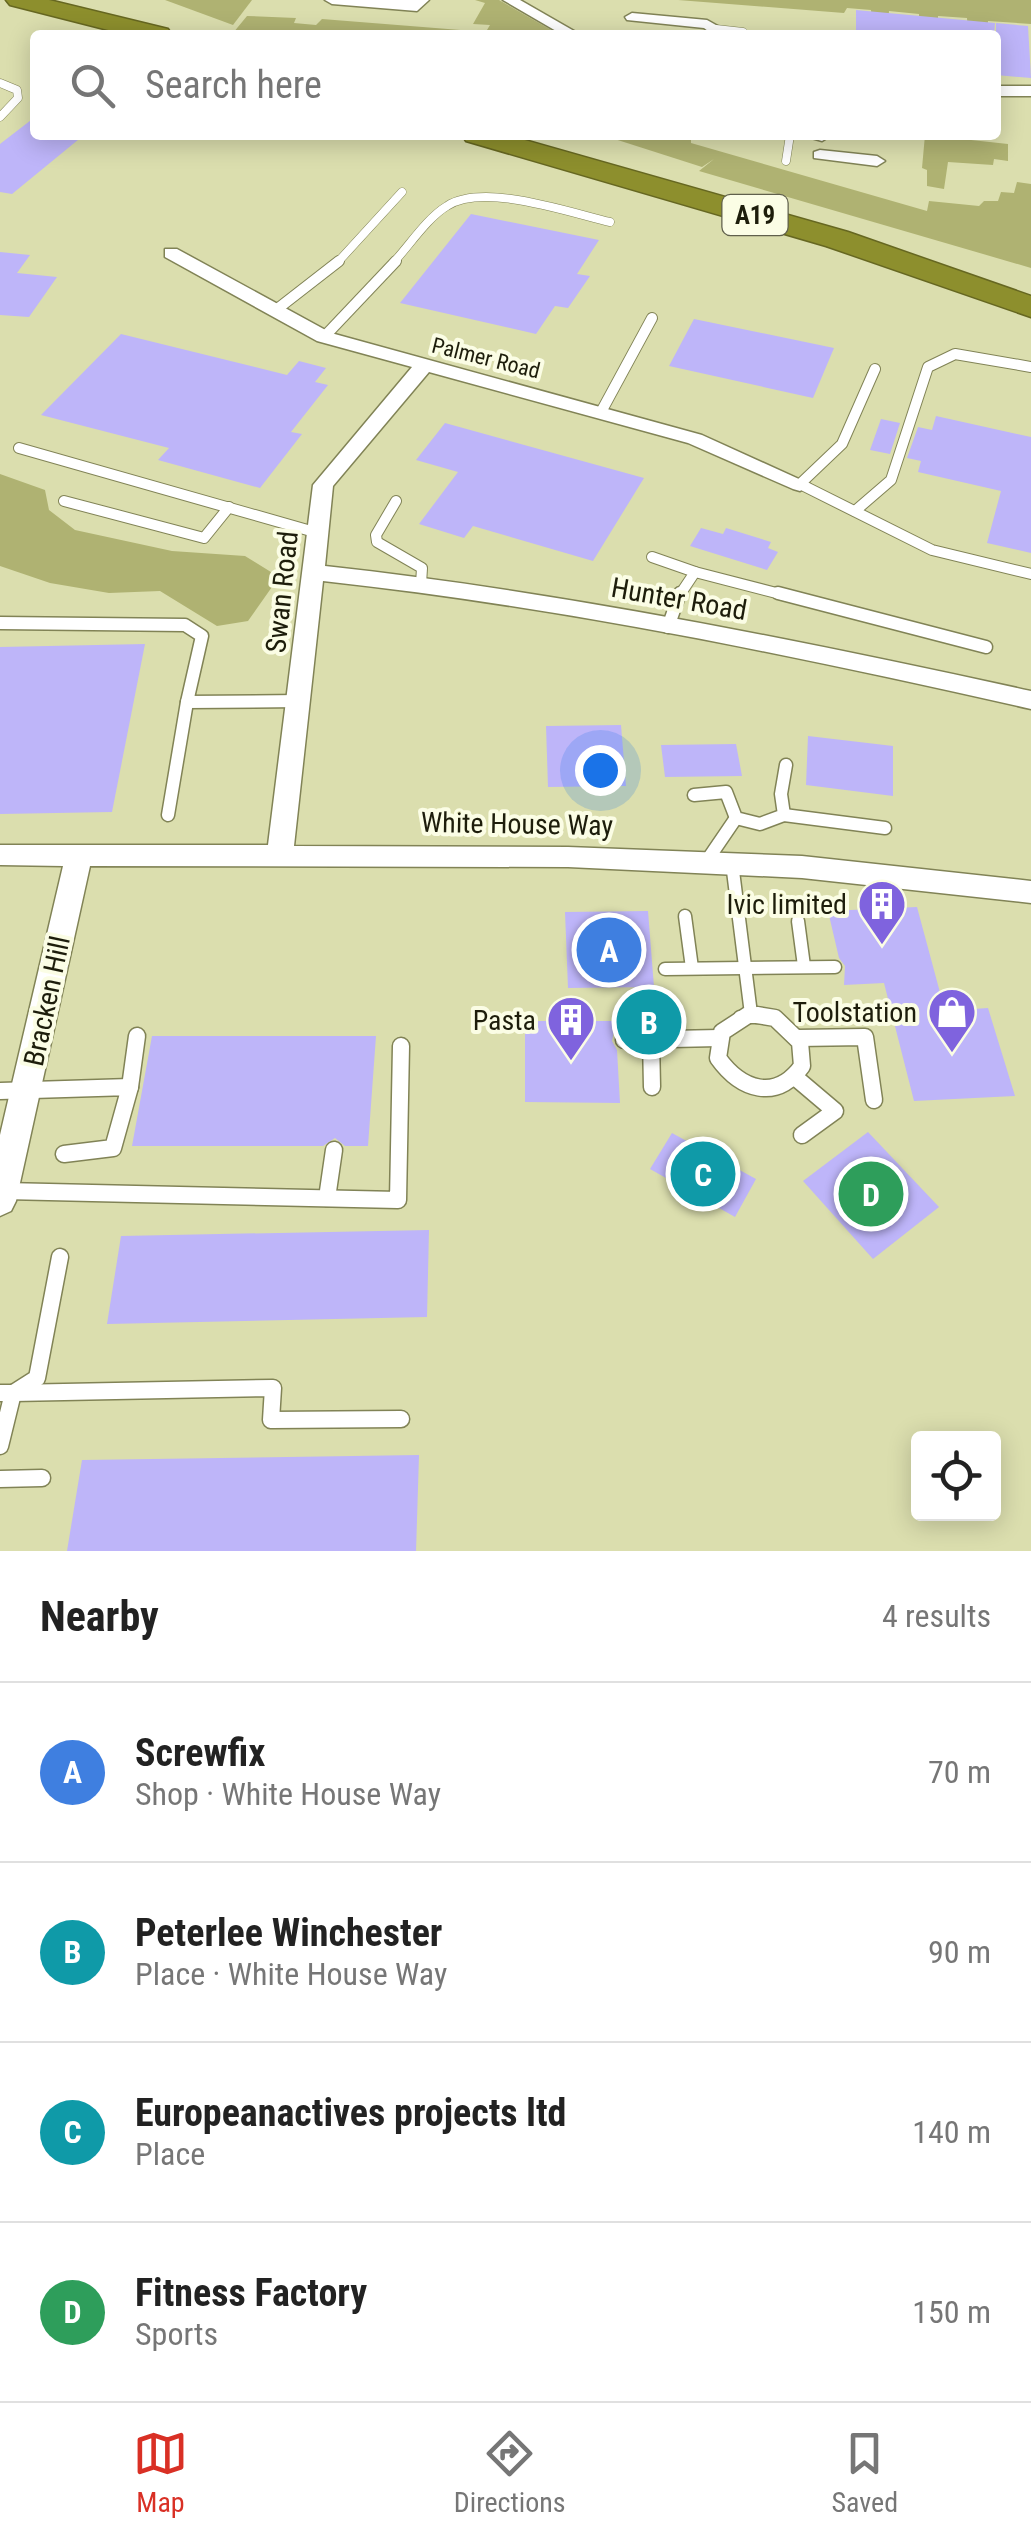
<!DOCTYPE html>
<meta charset="utf-8">
<style>
body{margin:0;font-family:"Roboto Condensed",sans-serif;background:#f2f2f2;color:#222}
.controls{position:absolute;right:30px;bottom:30px;display:grid;overflow:hidden;border-radius:10px;box-shadow:0 5px 25px #0003}
.controls button{width:90px;height:90px;display:grid;place-items:center;padding:0;border:0;border-bottom:2px solid #e0e0e0;background:#fff;color:#222;font:50px sans-serif}
.you{position:absolute;left:600px;top:770px;width:35px;height:35px;margin:-25px;border:8px solid #fff;border-radius:50%;background:#1a73e8;box-shadow:0 0 0 15px #1a73e833}
.badge{display:grid;place-items:center;width:65px;height:65px;border-radius:50%;background:#d93025;color:#fff;font-size:32px;font-weight:700}
.pin{position:absolute;translate:-50% -50%;border:5px solid #fff;box-shadow:0 2px 10px #0006}
.list{margin:0;padding:0;list-style:none}
h2{display:flex;justify-content:space-between;align-items:center;height:130px;margin:0;padding:0 40px;font-size:42px}
h2 small{font-size:32px;font-weight:400;color:#767676}
.list li{display:grid;grid-template-columns:65px 1fr auto;gap:30px;align-items:center;box-sizing:border-box;height:180px;padding:0 40px;border-top:2px solid #e0e0e0}
.list b{display:block;font-size:38px;white-space:nowrap}
.list p{margin:0;font-size:32px;white-space:nowrap;color:#767676}
.list em{font-size:32px;font-style:normal;color:#767676}
.icon{flex:none;width:55px;height:55px;fill:none;stroke:currentColor;stroke-width:2;stroke-linecap:round;stroke-linejoin:round}
.map{position:relative;flex:none;width:1031px;height:1551px;overflow:hidden}
.search{position:absolute;background:#fff;box-shadow:0 5px 25px #0003;left:30px;right:30px;top:30px;height:110px;display:flex;align-items:center;gap:25px;box-sizing:border-box;padding:0 35px;border-radius:10px;color:#767676;font-size:38px}
.sheet{height:850px;background:#fff}
nav{display:flex;justify-content:space-around;align-items:center;box-sizing:border-box;height:140px;border-top:2px solid #e0e0e0;background:#fff;font-size:28px;color:#767676}
nav a{display:grid;justify-items:center;gap:5px}
nav .on{color:#d93025}
.map>svg:first-child{display:block}
.green{fill:#afb272}
.building{fill:#beb5f9}
.lines{fill:none;stroke-linecap:round;stroke-linejoin:round}
.lane-far3-casing{stroke:#818356;stroke-width:9}
.lane-far2-casing{stroke:#818356;stroke-width:12}
.lane-far1-casing{stroke:#818356;stroke-width:15}
.lane-casing{stroke:#818356;stroke-width:19}
.street-casing{stroke:#818356;stroke-width:3}
.highway-casing{stroke:#666721;stroke-width:3}
.lane-far3{stroke:#fff;stroke-width:8}
.lane-far2{stroke:#fff;stroke-width:10}
.lane-far1{stroke:#fff;stroke-width:12}
.lane{stroke:#fff;stroke-width:16}
.street{fill:#fff;fill-rule:evenodd}
.highway{fill:#8d8f2d;fill-rule:evenodd}
.labels{text-anchor:middle;dominant-baseline:central;stroke-width:8;stroke-linejoin:round;paint-order:stroke}
.far-street-label{font-size:22px;fill:#1d1d0b;stroke:#fbfde5}
.shield{fill:#fbfde5;stroke:#60604c;stroke-width:2.5}
.shield-label{font-size:25px;font-weight:bold;fill:#1d1d0b}
.street-label{font-size:28px;fill:#1d1d0b;stroke:#fbfde5}
.poi-label{font-size:28px;fill:#1d1d0b;stroke:#fbfde5;text-anchor:end}
</style>
<div class="map">
<svg width="1031" height="1551" viewBox="0 0 1031 1551">
<rect width="100%" height="100%" fill="#dbdeae"/>
<g class="green">
<polygon points="165,0 252,0 233,25"/>
<polygon points="475,0 499,0 560,35 484,35 490,25 473,24 485,3"/>
<polygon points="678,0 1031,0 1031,24 988,21 987,35 968,35 967,18 938,16 938,35 919,35 919,14 889,11 887,34 872,33 871,10 847,8 844,13"/>
<polygon points="247,16 296,18 294,23 316,25 322,19 473,31 471,35 233,33"/>
<polygon points="602,135 691,139 691,143 927,211 929,201 979,206 984,201 998,201 1001,192 1014,193 1017,182 1031,184 1031,268 699,171 714,159 702,167"/>
<polygon points="925,135 1008,144 1008,161 994,159 993,165 948,162 944,189 927,186 927,170 922,168"/>
<polygon points="0,474 45,490 49,510 75,530 172,551 245,556 279,577 248,621 217,626 160,591 109,593 50,583 0,566"/>
</g>
<g class="building">
<polygon points="856,10 995,23 994,35 856,30"/>
<polygon points="996,23 1028,26 1031,78 996,75"/>
<polygon points="35,117 35,135 84,135 12,194 0,192 0,144"/>
<polygon points="471,214 599,240 577,274 590,276 568,308 555,306 536,334 400,303"/>
<polygon points="0,252 30,255 17,273 57,277 29,317 0,315"/>
<polygon points="694,319 834,348 813,398 669,366"/>
<polygon points="121,334 287,375 299,361 326,368 315,382 328,385 291,432 302,434 260,488 158,460 169,448 41,415"/>
<polygon points="936,416 1031,437 1031,553 987,543 1001,491 918,472 921,461 907,458 918,427 932,430"/>
<polygon points="881,419 900,423 890,454 870,450"/>
<polygon points="445,423 644,478 593,561 473,526 464,538 419,524 458,472 416,460"/>
<polygon points="701,528 723,534 726,528 771,542 768,548 778,552 767,570 690,546"/>
<polygon points="145,644 112,812 0,814 0,647"/>
<polygon points="621,725 626,786 548,787 546,726"/>
<polygon points="808,736 893,746 893,796 806,785"/>
<polygon points="736,744 742,776 665,777 661,745"/>
<polygon points="917,907 945,1011 988,1008 1015,1096 914,1101 884,983 844,985 845,966 839,958 828,911"/>
<polygon points="648,911 654,987 568,988 565,912"/>
<polygon points="525,1021 616,1021 612,1041 617,1050 620,1103 525,1102"/>
<polygon points="152,1036 376,1036 368,1146 345,1146 335,1138 323,1146 132,1146"/>
<polygon points="868,1132 939,1207 873,1259 803,1181"/>
<polygon points="672,1133 756,1179 735,1217 650,1169"/>
<polygon points="429,1230 427,1317 107,1324 121,1236"/>
<polygon points="419,1455 416,1551 67,1551 82,1460"/>
</g>
<g class="lines">
<g class="lane-far3-casing">
<g id="lane-far3">
<polyline points="716,29 743,32"/>
<polyline points="0,83 17,90 18,98 0,117"/>
<polyline points="786,161 790,135"/>
<polyline points="337,263 402,192"/>
<path d="M393 263C409 246 427 218 447 206 484 182 571 213 610 222"/>
</g>
</g>
<g class="lane-far2-casing">
<g id="lane-far2">
<polyline points="276,310 339,261"/>
<polyline points="324,337 396,261"/>
<polyline points="875,369 842,444 800,484 932,550 1031,574"/>
<polyline points="601,412 652,318"/>
<polyline points="19,448 318,533"/>
<polyline points="64,501 204,538 229,507"/>
<polyline points="396,501 376,535 377,542 422,568 421,584"/>
<polyline points="855,511 891,480 928,367 955,354 1031,367"/>
<polyline points="652,557 695,572"/>
<polyline points="679,596 695,572 788,596"/>
</g>
</g>
<g class="lane-far1-casing">
<g id="lane-far1">
<polyline points="778,593 986,647"/>
<polyline points="0,623 185,625 202,636 187,702 301,701"/>
<polyline points="668,627 680,593"/>
<polyline points="694,795 726,792 736,818 760,824 784,815 781,794 786,765"/>
<polyline points="168,815 187,702"/>
<polyline points="784,815 885,828"/>
<polyline points="706,862 736,818"/>
<polyline points="732,863 751,1014"/>
<polyline points="685,916 692,968"/>
<polyline points="798,921 804,966"/>
<polyline points="665,969 835,967"/>
<polyline points="740,1017 772,1017"/>
</g>
</g>
<g class="lane-casing">
<g id="lane">
<path d="M748 1015 722 1032 718 1058C741 1090 776 1102 802 1066L800 1042 775 1018 757 1015"/>
<polyline points="797,1038 865,1037 874,1100"/>
<polyline points="651,1039 652,1087"/>
<polyline points="624,1040 719,1038"/>
<polyline points="796,1078 835,1111 802,1135"/>
<polyline points="130,1087 137,1036"/>
<polyline points="0,1091 130,1087 113,1148 64,1154"/>
<polyline points="5,1191 398,1200 401,1046"/>
<polyline points="327,1198 334,1150"/>
<polyline points="15,1392 37,1378 60,1257"/>
<polyline points="0,1393 13,1393 0,1446"/>
<polyline points="13,1393 273,1388 271,1420 401,1419"/>
<polyline points="0,1479 42,1478"/>
</g>
</g>
<g class="street-casing">
<g id="street">
<polygon points="325,0 429,0 417,11 332,4"/>
<polygon points="503,0 520,0 581,35 563,35"/>
<polygon points="632,13 707,20 723,29 721,35 707,35 708,31 704,28 627,20 625,17"/>
<rect x="996" y="86" width="35" height="10"/>
<polygon points="801,135 829,135 830,136 822,141"/>
<polygon points="820,150 877,156 885,161 877,166 814,158 814,152"/>
<path d="M165 249H177L331 333 702 435 810 484 800 491 793 489 688 443 429 372 333 486 325 566C562 592 798 640 1031 691V709C798 656 561 607 323 581L294 846 568 847 802 856 1031 881V903L802 878 568 867 90 866 16 1201 11 1211 0 1216V1135L63 866 0 865V845H268L313 485 412 367 317 341 165 257Z"/>
</g>
</g>
<g class="highway-casing">
<g id="highway">
<polygon points="6,0 49,0 168,29 172,35 128,35 10,5"/>
<polygon points="462,135 507,135 848,232 1031,296 1031,317 826,246 466,141"/>
</g>
</g>
<use href="#lane-far3" class="lane-far3"/>
<use href="#lane-far2" class="lane-far2"/>
<use href="#lane-far1" class="lane-far1"/>
<use href="#lane" class="lane"/>
<use href="#street" class="street"/>
<use href="#highway" class="highway"/>
</g>
<defs>
<g id="building-pin" transform="scale(2.5)"><path d="M0 17L-7.5 6A9.5 9.5 0 1 1 7.5 6Z" fill="#7f63de" stroke="#fbfde5"/><path d="M-4-6H4V6H1V3H-1V6H-4ZM-2.5-4.3h1.7v1.8h-1.7ZM.8-4.3h1.7v1.8H.8ZM-2.5-1h1.7V.8h-1.7ZM.8-1h1.7V.8H.8Z" fill="#fff"/></g>
<g id="shop-pin" transform="scale(2.5)"><path d="M0 17L-7.5 6A9.5 9.5 0 1 1 7.5 6Z" fill="#7f63de" stroke="#fbfde5"/><path d="M-5-2.5h2.3a2.7 3.5 0 0 1 5.4 0H5L5.5 6h-11ZM-1.5-2.5h3a1.5 2.3 0 0 0-3 0Z" fill="#fff"/></g>
</defs>
<g fill-rule="evenodd">
<use href="#building-pin" x="882" y="904"/>
<use href="#shop-pin" x="952" y="1012"/>
<use href="#building-pin" x="571" y="1020"/>
</g>
<g class="labels">
<g class="far-street-label">
<text transform="translate(486 358) rotate(14)">Palmer Road</text>
</g>
<rect class="shield" x="722.5" y="195" width="65" height="40" rx="8"/>
<g class="shield-label">
<text x="755" y="215">A19</text>
</g>
<g class="street-label">
<text transform="translate(282 592) rotate(-84)">Swan Road</text>
<text transform="translate(679 599) rotate(10)">Hunter Road</text>
<text transform="translate(517 824) rotate(1)">White House Way</text>
<text transform="translate(47 1001) rotate(-78)">Bracken Hill</text>
</g>
<g class="poi-label">
<text x="847" y="904">Ivic limited</text>
<text x="917" y="1012">Toolstation</text>
<text x="536" y="1020">Pasta</text>
</g>
</g>
</svg>
<div class="controls">
<button><svg class="icon" aria-label="locate" viewBox="0 0 24 24"><circle cx="12" cy="12" r="6"/><path d="M12 2v4M12 18v4M2 12h4M18 12h4"/></svg></button>
</div>
<div class="you"></div>
<div class="pin badge" style="left:609px;top:950px;background:#3f7fe0">A</div>
<div class="pin badge" style="left:649px;top:1022px;background:#0f9aa8">B</div>
<div class="pin badge" style="left:703px;top:1174px;background:#0f9aa8">C</div>
<div class="pin badge" style="left:871px;top:1194px;background:#2e9e5b">D</div>
<div class="search"><svg class="icon" aria-label="search" viewBox="0 0 24 24"><circle cx="10" cy="10" r="6"/><path d="M15 15l6 6"/></svg>Search here</div>
</div>
<section class="sheet">
<h2>Nearby<small>4 results</small></h2>
<ul class="list">
<li><span class="badge" style="background:#3f7fe0">A</span><div><b>Screwfix</b><p>Shop · White House Way</p></div><em>70 m</em></li>
<li><span class="badge" style="background:#0f9aa8">B</span><div><b>Peterlee Winchester</b><p>Place · White House Way</p></div><em>90 m</em></li>
<li><span class="badge" style="background:#0f9aa8">C</span><div><b>Europeanactives projects ltd</b><p>Place</p></div><em>140 m</em></li>
<li><span class="badge" style="background:#2e9e5b">D</span><div><b>Fitness Factory</b><p>Sports</p></div><em>150 m</em></li>
</ul>
</section>
<nav>
<a class="on"><svg class="icon" aria-label="map" viewBox="0 0 24 24"><path d="M3 6l6-2 6 2 6-2v14l-6 2-6-2-6 2zM9 4v14M15 6v14"/></svg>Map</a>
<a><svg class="icon" aria-label="directions" viewBox="0 0 24 24"><path d="M12 3l9 9-9 9-9-9zM9 14v-3h6M13 9l2 2-2 2"/></svg>Directions</a>
<a><svg class="icon" aria-label="saved" viewBox="0 0 24 24"><path d="M7 4h10v16l-5-4-5 4z"/></svg>Saved</a>
</nav>
